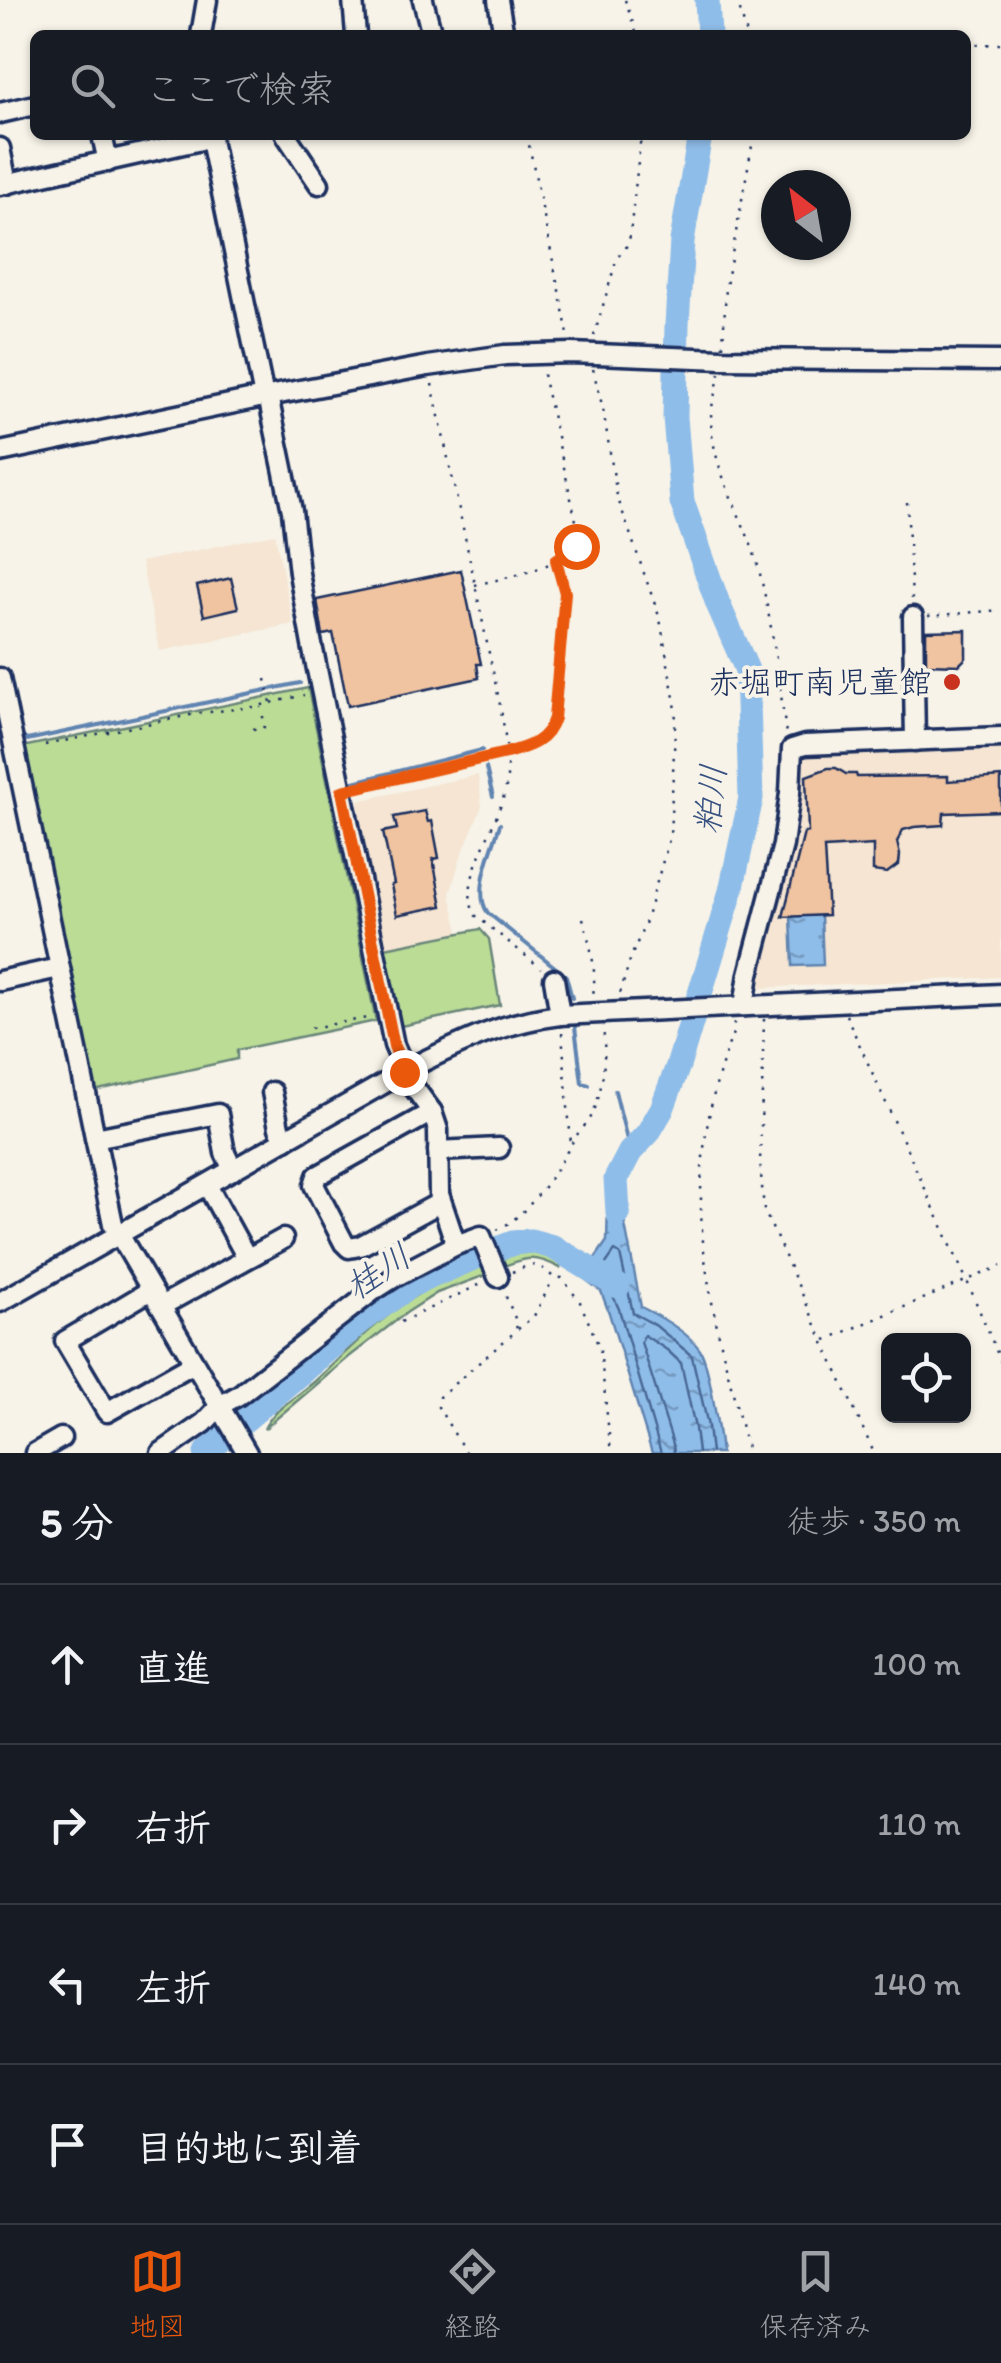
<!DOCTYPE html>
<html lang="ja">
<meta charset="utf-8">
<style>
body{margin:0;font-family:Itim,"Klee One",sans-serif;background:#20242c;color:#f1f3f6}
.controls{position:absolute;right:30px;bottom:30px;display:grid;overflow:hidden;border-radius:15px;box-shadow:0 2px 8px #0004}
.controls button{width:90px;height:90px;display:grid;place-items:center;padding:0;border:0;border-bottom:2px solid #363941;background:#171b24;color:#f1f3f6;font:50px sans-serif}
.compass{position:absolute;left:761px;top:170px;width:90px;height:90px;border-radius:50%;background:#171b24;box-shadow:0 2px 8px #0004;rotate:329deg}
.stop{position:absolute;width:30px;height:30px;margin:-22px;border:8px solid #ea580c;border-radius:50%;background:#fff}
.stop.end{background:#ea580c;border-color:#fff;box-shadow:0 2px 10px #0008}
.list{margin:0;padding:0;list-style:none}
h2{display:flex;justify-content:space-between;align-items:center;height:130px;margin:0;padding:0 40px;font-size:42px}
h2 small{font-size:32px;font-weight:400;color:#9ea1a6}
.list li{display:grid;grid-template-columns:65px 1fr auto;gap:30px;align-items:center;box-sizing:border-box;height:160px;padding:0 40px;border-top:2px solid #363941}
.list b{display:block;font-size:38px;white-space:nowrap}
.list em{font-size:32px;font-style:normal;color:#9ea1a6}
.icon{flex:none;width:55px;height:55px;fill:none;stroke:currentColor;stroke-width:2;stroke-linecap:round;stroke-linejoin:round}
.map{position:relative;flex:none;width:1001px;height:1453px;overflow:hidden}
.search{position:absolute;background:#171b24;box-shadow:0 2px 8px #0004;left:30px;right:30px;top:30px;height:110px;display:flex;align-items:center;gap:25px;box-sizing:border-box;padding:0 35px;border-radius:15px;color:#9ea1a6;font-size:38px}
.sheet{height:770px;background:#171b24}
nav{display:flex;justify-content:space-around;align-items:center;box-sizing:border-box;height:140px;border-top:2px solid #363941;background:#171b24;font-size:28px;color:#9ea1a6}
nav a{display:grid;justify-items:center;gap:5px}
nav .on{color:#ea580c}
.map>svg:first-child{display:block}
.built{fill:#f5e5d2}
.grass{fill:#badc95;stroke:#6a867a;stroke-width:2.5}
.water{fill:url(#water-ripples);stroke:#6184b1;stroke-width:2.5}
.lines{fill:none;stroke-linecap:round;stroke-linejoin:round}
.shore{stroke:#496896;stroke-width:2.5}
.stream{stroke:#6184b1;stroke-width:4}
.river{stroke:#8fbde9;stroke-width:25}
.building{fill:#f0c4a0;stroke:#1b2f5e;stroke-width:2.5}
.minor-casing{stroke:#1b2f5e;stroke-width:25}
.path{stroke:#1b2f5e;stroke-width:2.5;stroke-dasharray:2.5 8;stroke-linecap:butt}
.minor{stroke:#f7f3e8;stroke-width:18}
.route{stroke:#ea580c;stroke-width:12}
.poi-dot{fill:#c8321e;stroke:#f7f3e8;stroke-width:4}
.labels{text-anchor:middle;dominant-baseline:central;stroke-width:8;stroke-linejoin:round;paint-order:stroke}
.poi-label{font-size:32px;fill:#1b2f5e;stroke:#f7f3e8;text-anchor:end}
.water-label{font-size:35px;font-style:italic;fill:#385281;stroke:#f7f3e8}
</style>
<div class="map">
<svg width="1001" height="1453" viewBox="0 0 1001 1453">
<defs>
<pattern id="water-ripples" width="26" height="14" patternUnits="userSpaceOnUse" patternTransform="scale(2.5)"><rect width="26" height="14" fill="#8fbde9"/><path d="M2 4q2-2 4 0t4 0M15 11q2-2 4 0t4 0" fill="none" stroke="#749ac0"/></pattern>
</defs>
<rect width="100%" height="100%" fill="#f7f3e8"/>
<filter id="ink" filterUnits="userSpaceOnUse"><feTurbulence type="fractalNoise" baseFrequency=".01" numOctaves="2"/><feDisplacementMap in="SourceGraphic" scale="20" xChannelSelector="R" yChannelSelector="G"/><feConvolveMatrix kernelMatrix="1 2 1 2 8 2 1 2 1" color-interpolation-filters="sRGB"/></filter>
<g filter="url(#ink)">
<g class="built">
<polygon points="275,534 293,624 160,651 141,562"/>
<polygon points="1001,742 1001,977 756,988 780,900 790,844 797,757 804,751"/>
<polygon points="478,775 482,806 460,859 450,894 459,932 385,948 357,801"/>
</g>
<g class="grass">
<polygon points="308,688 376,1021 237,1050 237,1059 94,1091 22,747"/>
<polygon points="480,929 489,939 500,1005 401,1026 385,948"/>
<path d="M533 1246 548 1250 562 1260 560 1268C525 1249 520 1264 486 1271V1275L437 1293 406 1313 349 1357 264 1429C273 1409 297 1397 314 1382 335 1363 354 1343 376 1325 420 1287 476 1260 533 1246Z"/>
</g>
<g class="water">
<polygon points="821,915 823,965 793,966 791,916"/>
<path d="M616 1179 641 1307C659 1316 688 1332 700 1350 709 1363 719 1434 721 1453H652L609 1313 601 1291 582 1277 607 1241 608 1202Z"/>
</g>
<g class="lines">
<g class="shore">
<polyline points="661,1453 619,1309 609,1287 598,1275 615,1251 620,1254 633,1313 655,1325 692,1356 708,1426 711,1453"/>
<polyline points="674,1453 673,1444 641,1342 644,1335 667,1350 681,1363 695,1428 698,1453"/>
</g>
<g class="stream">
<polyline points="329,677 350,783 482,750"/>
<polyline points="19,734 27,740 300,683"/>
<polyline points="486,768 493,797"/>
<path d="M500 824C493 848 472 892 488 913L566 976 572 998"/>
<polyline points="575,1027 582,1083 589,1085"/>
<polyline points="615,1091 630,1152"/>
</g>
<g class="river">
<polyline points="707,0 709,35"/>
<polyline points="618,1213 616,1179 630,1152 648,1133 662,1109 679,1063 731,891 751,798 747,670 718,604 682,502 675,417 677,325 682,241 700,135"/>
<polyline points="206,1453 360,1322 411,1285 471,1259 513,1243 531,1241 553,1247 618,1286"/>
</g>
</g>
<g class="building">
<polygon points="461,570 481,664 477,664 479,678 348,706 333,633 323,635 317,600"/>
<polygon points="231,578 238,608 204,616 197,586"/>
<polygon points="966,630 966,658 959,665 926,664 926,631"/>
<polygon points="828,768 836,768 846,774 856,774 857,777 948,776 948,781 1001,777 1001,811 944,813 943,825 914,827 903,830 897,842 900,855 899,864 887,873 873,871 873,845 824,848 828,915 783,917 804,833 808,832 806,776"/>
<polygon points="425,811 428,822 432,821 439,858 433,859 442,906 397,915 391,885 394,884 383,832 397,829 394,817"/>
</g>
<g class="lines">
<g class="minor-casing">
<g id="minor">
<polyline points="353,0 356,35"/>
<polyline points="423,0 432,35"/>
<polyline points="498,0 504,35"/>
<polyline points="201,35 207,0"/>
<polyline points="0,113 35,105"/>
<polyline points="102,135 108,162"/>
<polyline points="210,135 264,397"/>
<polyline points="286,135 319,184"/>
<polyline points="0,148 7,184"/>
<polyline points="0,185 210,138"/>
<polyline points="268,396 292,511 299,573 312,645 394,1045 410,1082 432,1112 438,1130 439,1194 456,1245"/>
<polyline points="0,452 268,396 428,366 505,355 571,353 722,359 1001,361"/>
<polyline points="913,617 915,741"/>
<polyline points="0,678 113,1224 247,1453"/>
<polyline points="554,979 560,1015"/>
<polyline points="0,981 59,968"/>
<polyline points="744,1006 749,974 783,845 790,793 792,749 805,745 1001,737"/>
<polyline points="272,1092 279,1128 285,1140"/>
<polyline points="432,1112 317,1176 314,1185 344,1243 349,1248 360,1246 441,1202"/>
<polyline points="95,1138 218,1114 225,1153 233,1170"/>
<polyline points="438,1151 499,1148"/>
<polyline points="207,1185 247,1258"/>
<polyline points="151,1290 65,1341 107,1412 194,1363"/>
<path d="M0 1302 420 1063C469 1039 505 1022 560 1015L1001 994"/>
<polyline points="161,1306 283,1239"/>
<polyline points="35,1453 61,1438"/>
<polyline points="161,1453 204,1423 221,1405 239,1395 373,1291 395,1277 456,1245 481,1236 498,1277"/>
</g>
</g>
<g class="path">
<polyline points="625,0 637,35"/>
<polyline points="737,0 747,35"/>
<polyline points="966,45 1001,44"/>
<polyline points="527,135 569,339"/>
<polyline points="594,336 617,258 629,243 641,135"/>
<polyline points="723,346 726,286 754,135"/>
<polyline points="593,369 603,409 617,496 660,619 676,709 670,836 645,924 631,957 619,997"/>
<path d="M720 373C717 388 711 404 711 419 712 472 744 516 758 566 772 621 779 678 786 734"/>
<path d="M432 384C451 472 470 559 488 648 496 689 509 734 507 777 506 819 455 875 475 915L541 968"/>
<polyline points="907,502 912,600"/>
<path d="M475 585C511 576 549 571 577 546L579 534 542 370"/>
<polyline points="928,616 1001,610"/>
<polyline points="266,679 271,702"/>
<polyline points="253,729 265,727 261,707"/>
<polyline points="45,745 200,713 254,707 304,695"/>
<path d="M358 788 506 753C528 747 547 742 554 718L565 593 556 561"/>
<path d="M583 918C590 945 597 967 593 995"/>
<polyline points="846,1015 967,1281 1001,1362"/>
<polyline points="764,1019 760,1163 764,1210 874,1453"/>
<path d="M734 1023 733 1033C713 1085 701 1142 701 1197 700 1280 729 1373 748 1453"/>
<polyline points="311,1028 373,1017"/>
<polyline points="562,1033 571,1144"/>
<path d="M497 1230C532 1213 557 1169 576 1136 582 1128 591 1120 594 1111 604 1084 606 1054 603 1026"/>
<path d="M512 1272C532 1264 537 1261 553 1277L562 1278 580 1302 600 1349 611 1453"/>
<polyline points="401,1322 481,1284"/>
<polyline points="518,1329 534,1316 553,1279"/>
<polyline points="826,1340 1001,1266"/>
<polyline points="466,1453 438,1407 439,1397 516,1331 517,1323 504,1292"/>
</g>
<use href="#minor" class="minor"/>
</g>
</g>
<g class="lines" filter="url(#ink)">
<path class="route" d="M404 1072 394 1046 342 791 506 753C528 747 547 742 554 718L565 593 556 560 576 546"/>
</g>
<circle class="poi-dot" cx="952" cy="682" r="10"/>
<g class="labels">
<g class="poi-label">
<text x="932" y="682">赤堀町南児童館</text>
</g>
<g class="water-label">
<text transform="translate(710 799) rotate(-84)">粕川</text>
<text transform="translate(378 1271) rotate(-33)">桂川</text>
</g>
</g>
</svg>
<div class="controls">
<button><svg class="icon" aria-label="locate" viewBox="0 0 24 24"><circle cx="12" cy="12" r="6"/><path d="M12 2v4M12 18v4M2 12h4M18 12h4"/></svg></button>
</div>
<svg class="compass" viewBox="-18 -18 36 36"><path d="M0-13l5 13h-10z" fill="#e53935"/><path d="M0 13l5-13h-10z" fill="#9ea1a6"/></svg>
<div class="stop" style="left:576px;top:546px"></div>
<div class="stop end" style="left:404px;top:1072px"></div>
<div class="search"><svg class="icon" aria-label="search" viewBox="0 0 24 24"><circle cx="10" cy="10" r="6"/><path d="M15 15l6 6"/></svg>ここで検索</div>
</div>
<section class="sheet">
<h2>5 分<small>徒歩 · 350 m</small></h2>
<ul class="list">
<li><svg class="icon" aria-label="ahead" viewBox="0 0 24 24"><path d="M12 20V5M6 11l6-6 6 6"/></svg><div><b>直進</b></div><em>100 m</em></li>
<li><svg class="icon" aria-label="right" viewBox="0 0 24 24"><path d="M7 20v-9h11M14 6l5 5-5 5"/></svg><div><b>右折</b></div><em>110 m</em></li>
<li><svg class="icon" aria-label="left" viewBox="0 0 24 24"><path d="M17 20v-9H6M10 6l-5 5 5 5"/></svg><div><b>左折</b></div><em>140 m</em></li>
<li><svg class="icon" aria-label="arrive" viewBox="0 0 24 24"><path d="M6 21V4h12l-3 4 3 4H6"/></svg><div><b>目的地に到着</b></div></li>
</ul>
</section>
<nav>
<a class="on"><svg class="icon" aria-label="map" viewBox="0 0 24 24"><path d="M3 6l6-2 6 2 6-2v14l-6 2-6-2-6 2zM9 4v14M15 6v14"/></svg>地図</a>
<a><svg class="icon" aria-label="directions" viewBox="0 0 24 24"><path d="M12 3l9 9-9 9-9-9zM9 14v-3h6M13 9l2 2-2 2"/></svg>経路</a>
<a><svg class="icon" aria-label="saved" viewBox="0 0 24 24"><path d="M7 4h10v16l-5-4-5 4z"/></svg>保存済み</a>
</nav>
